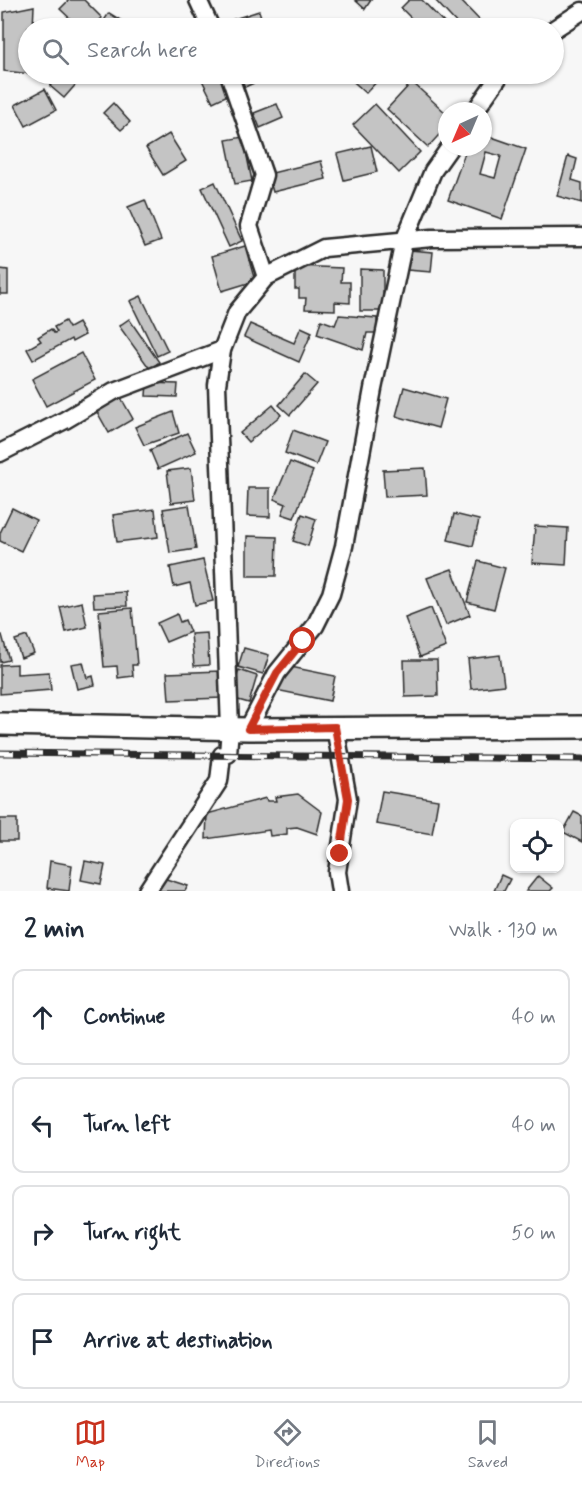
<!DOCTYPE html>
<meta charset="utf-8">
<style>
body{margin:0;font-family:Mynerve,sans-serif;background:#f2f2f3;color:#1f2937}
.controls{position:absolute;right:18px;bottom:18px;display:grid;overflow:hidden;border-radius:12px;box-shadow:0 2px 4px #0004}
.controls button{width:54px;height:54px;display:grid;place-items:center;padding:0;border:0;border-bottom:2px solid #e0e1e3;background:#fff;color:#1f2937;font:30px sans-serif}
.compass{position:absolute;left:438px;top:102px;width:54px;height:54px;border-radius:50%;background:#fff;box-shadow:0 2px 4px #0004;rotate:224deg}
.stop{position:absolute;width:18px;height:18px;margin:-14px;border:4px solid #c8321e;border-radius:50%;background:#fff}
.stop.end{background:#c8321e;border-color:#fff;box-shadow:0 2px 6px #0008}
.list{margin:0;padding:0;list-style:none}
h2{display:flex;justify-content:space-between;align-items:center;height:78px;margin:0;padding:0 24px;font-size:26px}
h2 small{font-size:20px;font-weight:400;color:#747a83}
.list li{display:grid;grid-template-columns:39px 1fr auto;gap:18px;align-items:center;box-sizing:border-box;height:96px;margin:0 12px 12px;padding:0 12px;border:2px solid #e0e1e3;border-radius:12px}
.list b{display:block;font-size:22px;white-space:nowrap}
.list em{font-size:20px;font-style:normal;color:#747a83}
.icon{flex:none;width:33px;height:33px;fill:none;stroke:currentColor;stroke-width:2;stroke-linecap:round;stroke-linejoin:round}
.map{position:relative;flex:none;width:582px;height:891px;overflow:hidden}
.search{position:absolute;background:#fff;box-shadow:0 2px 4px #0004;left:18px;right:18px;top:18px;height:66px;display:flex;align-items:center;gap:15px;box-sizing:border-box;padding:0 21px;border-radius:33px;color:#747a83;font-size:22px}
.sheet{height:510px;background:#fff}
nav{display:flex;justify-content:space-around;align-items:center;box-sizing:border-box;height:84px;border-top:2px solid #e0e1e3;background:#fff;font-size:16px;color:#747a83}
nav a{display:grid;justify-items:center;gap:3px}
nav .on{color:#c8321e}
.map>svg:first-child{display:block}
.building{fill:#c4c4c4;stroke:#2b2b2b;stroke-width:1.5;fill-rule:evenodd}
.lines{fill:none;stroke-linecap:round;stroke-linejoin:round}
.minor-casing{stroke:#2b2b2b;stroke-width:21}
.tertiary-casing{stroke:#2b2b2b;stroke-width:26}
.minor{stroke:#fff;stroke-width:16}
.tertiary{stroke:#fff;stroke-width:21}
.rail-casing{stroke:#2b2b2b;stroke-width:7}
.rail{stroke:#fff;stroke-width:4.5;stroke-dasharray:14;stroke-linecap:butt}
.route{stroke:#c8321e;stroke-width:8}
</style>
<div class="map">
<svg width="582" height="891" viewBox="0 0 582 891">
<rect width="100%" height="100%" fill="#f7f7f7"/>
<filter id="ink" filterUnits="userSpaceOnUse"><feTurbulence type="fractalNoise" baseFrequency=".0167" numOctaves="2"/><feDisplacementMap in="SourceGraphic" scale="12" xChannelSelector="R" yChannelSelector="G"/><feConvolveMatrix kernelMatrix="1 2 1 2 8 2 1 2 1" color-interpolation-filters="sRGB"/></filter>
<g filter="url(#ink)">
<g class="building">
<polygon points="69,0 84,0 102,18 91,28 80,28 60,9"/>
<polygon points="355,0 371,0 365,9"/>
<polygon points="409,0 422,0 449,28 421,28 401,8"/>
<polygon points="435,0 460,0 487,28 461,28"/>
<polygon points="34,6 33,28 28,28 28,74 32,74 4,71 4,12"/>
<polygon points="259,11 265,28 231,28 228,21"/>
<polygon points="109,13 133,28 99,28"/>
<polygon points="37,74 53,74 48,81"/>
<polygon points="61,74 85,74 64,98 50,86"/>
<polygon points="199,74 220,74 230,94 213,102"/>
<polygon points="239,74 274,74 245,87"/>
<polygon points="345,74 384,74 366,93"/>
<polygon points="412,82 447,114 447,126 428,147 387,109"/>
<polygon points="45,89 56,110 26,126 15,105"/>
<polygon points="113,103 130,122 121,130 103,113"/>
<polygon points="277,104 283,118 260,128 254,113"/>
<polygon points="375,104 420,152 399,173 353,125"/>
<polygon points="169,134 186,161 163,175 146,148"/>
<path d="M483 134 526 149 502 219 448 200 467 147H483ZM486 152 501 156 495 178 480 174Z"/>
<polygon points="243,137 252,181 235,184 226,140"/>
<polygon points="371,146 377,172 344,180 337,154"/>
<polygon points="568,156 577,159 572,180 582,183 582,203 557,196"/>
<polygon points="321,161 326,179 273,192 268,174"/>
<polygon points="215,182 242,241 229,247 202,188"/>
<polygon points="145,200 161,240 145,246 128,207"/>
<polygon points="245,246 255,281 222,291 212,256"/>
<polygon points="409,250 433,252 431,272 407,270"/>
<polygon points="295,266 342,268 341,282 350,282 350,303 335,302 335,310 305,309 306,298 299,298 299,289 295,289"/>
<polygon points="0,269 8,270 8,294 0,294"/>
<polygon points="360,269 383,270 383,311 360,311"/>
<polygon points="141,296 168,351 157,356 130,301"/>
<polygon points="339,315 377,318 377,333 367,333 363,350 317,334 321,320 335,325"/>
<polygon points="129,319 159,362 150,369 119,326"/>
<polygon points="65,321 69,328 78,323 85,335 72,342 71,339 33,360 27,349 41,341 38,337 51,329 54,333 57,332 54,327"/>
<polygon points="250,324 294,343 301,327 312,332 299,362 244,337"/>
<polygon points="81,353 95,380 46,406 32,379"/>
<polygon points="305,374 317,384 290,415 279,405"/>
<polygon points="147,383 178,384 177,397 146,396"/>
<polygon points="404,387 446,399 438,428 396,416"/>
<polygon points="120,396 133,419 109,433 96,410"/>
<polygon points="273,405 281,415 248,442 240,433"/>
<polygon points="173,412 179,433 144,445 135,427"/>
<polygon points="293,430 325,442 316,465 285,453"/>
<polygon points="187,433 196,452 158,469 150,450"/>
<polygon points="290,462 313,471 294,518 282,514 286,504 274,499"/>
<polygon points="191,468 195,500 171,503 167,471"/>
<polygon points="425,468 427,495 385,497 383,470"/>
<polygon points="248,488 270,488 270,517 247,516"/>
<polygon points="189,505 196,549 170,553 163,509"/>
<polygon points="12,508 36,520 21,551 0,541 0,533"/>
<polygon points="155,509 158,537 117,542 113,515"/>
<polygon points="302,514 316,519 308,546 293,541"/>
<polygon points="454,514 479,520 473,546 448,540"/>
<polygon points="535,526 568,528 566,565 532,563"/>
<polygon points="247,536 277,537 276,576 247,576"/>
<polygon points="203,560 213,601 195,605 190,583 174,587 170,567"/>
<polygon points="478,561 505,568 494,609 467,602"/>
<polygon points="452,569 470,615 446,625 427,578"/>
<polygon points="126,592 127,606 94,607 93,594"/>
<polygon points="82,602 87,627 66,632 60,607"/>
<polygon points="132,608 137,665 132,665 133,676 118,678 117,666 104,667 99,611"/>
<polygon points="431,608 446,647 420,657 405,618"/>
<polygon points="177,614 180,622 185,620 190,632 166,642 157,623"/>
<polygon points="207,633 209,665 194,666 191,634"/>
<polygon points="2,635 9,660 0,662 0,636"/>
<polygon points="27,636 34,653 21,658 15,640"/>
<polygon points="244,648 269,655 263,674 238,667"/>
<polygon points="500,655 504,685 471,689 468,659"/>
<polygon points="404,660 437,660 438,696 405,697"/>
<polygon points="83,662 87,678 93,676 95,685 77,689 71,664"/>
<polygon points="17,664 17,674 49,672 51,690 0,694 0,665"/>
<polygon points="281,665 335,676 330,701 276,690"/>
<polygon points="239,670 257,676 249,703 231,698"/>
<polygon points="221,671 222,698 169,700 167,673"/>
<polygon points="382,791 438,800 432,834 376,824"/>
<polygon points="298,794 322,812 317,834 297,827 287,828 287,834 270,836 269,830 206,839 207,814 266,798 267,801 276,801 275,797"/>
<polygon points="574,812 582,816 582,842 563,832"/>
<rect x="0" y="819" width="17" height="22"/>
<polygon points="50,861 72,865 69,891 47,888"/>
<polygon points="85,861 105,865 101,884 81,880"/>
<polygon points="501,875 510,879 504,891 494,891"/>
<polygon points="538,876 553,888 550,891 526,891"/>
<polygon points="160,877 188,886 185,891 154,891"/>
</g>
<g class="lines">
<g class="minor-casing">
<g id="minor">
<polyline points="198,0 211,28"/>
<polyline points="554,29 582,11"/>
<polyline points="475,111 501,74"/>
<polyline points="266,277 324,248 432,238 582,237"/>
<polyline points="0,453 65,420 114,391 222,350"/>
<polyline points="335,727 348,799 337,872 340,891"/>
<polyline points="248,729 277,673 315,626 331,594 344,546 373,389 404,241 433,171 450,147"/>
<polyline points="147,891 219,781 222,755 228,754 230,728 217,385 222,350 237,312 266,277 249,226 264,175 229,74"/>
</g>
</g>
<g class="tertiary-casing">
<polyline id="tertiary" points="0,724 248,729 582,727"/>
</g>
<use href="#minor" class="minor"/>
<use href="#tertiary" class="tertiary"/>
<g class="rail-casing">
<polyline id="rail" points="0,753 582,759"/>
</g>
<use href="#rail" class="rail"/>
</g>
</g>
<g class="lines" filter="url(#ink)">
<polyline class="route" points="303,641 277,673 248,729 335,727 348,799 340,854"/>
</g>
</svg>
<div class="controls">
<button><svg class="icon" aria-label="locate" viewBox="0 0 24 24"><circle cx="12" cy="12" r="6"/><path d="M12 2v4M12 18v4M2 12h4M18 12h4"/></svg></button>
</div>
<svg class="compass" viewBox="-18 -18 36 36"><path d="M0-13l5 13h-10z" fill="#e53935"/><path d="M0 13l5-13h-10z" fill="#747a83"/></svg>
<div class="stop" style="left:303px;top:641px"></div>
<div class="stop end" style="left:340px;top:854px"></div>
<div class="search"><svg class="icon" aria-label="search" viewBox="0 0 24 24"><circle cx="10" cy="10" r="6"/><path d="M15 15l6 6"/></svg>Search here</div>
</div>
<section class="sheet">
<h2>2 min<small>Walk · 130 m</small></h2>
<ul class="list">
<li><svg class="icon" aria-label="ahead" viewBox="0 0 24 24"><path d="M12 20V5M6 11l6-6 6 6"/></svg><div><b>Continue</b></div><em>40 m</em></li>
<li><svg class="icon" aria-label="left" viewBox="0 0 24 24"><path d="M17 20v-9H6M10 6l-5 5 5 5"/></svg><div><b>Turn left</b></div><em>40 m</em></li>
<li><svg class="icon" aria-label="right" viewBox="0 0 24 24"><path d="M7 20v-9h11M14 6l5 5-5 5"/></svg><div><b>Turn right</b></div><em>50 m</em></li>
<li><svg class="icon" aria-label="arrive" viewBox="0 0 24 24"><path d="M6 21V4h12l-3 4 3 4H6"/></svg><div><b>Arrive at destination</b></div></li>
</ul>
</section>
<nav>
<a class="on"><svg class="icon" aria-label="map" viewBox="0 0 24 24"><path d="M3 6l6-2 6 2 6-2v14l-6 2-6-2-6 2zM9 4v14M15 6v14"/></svg>Map</a>
<a><svg class="icon" aria-label="directions" viewBox="0 0 24 24"><path d="M12 3l9 9-9 9-9-9zM9 14v-3h6M13 9l2 2-2 2"/></svg>Directions</a>
<a><svg class="icon" aria-label="saved" viewBox="0 0 24 24"><path d="M7 4h10v16l-5-4-5 4z"/></svg>Saved</a>
</nav>
